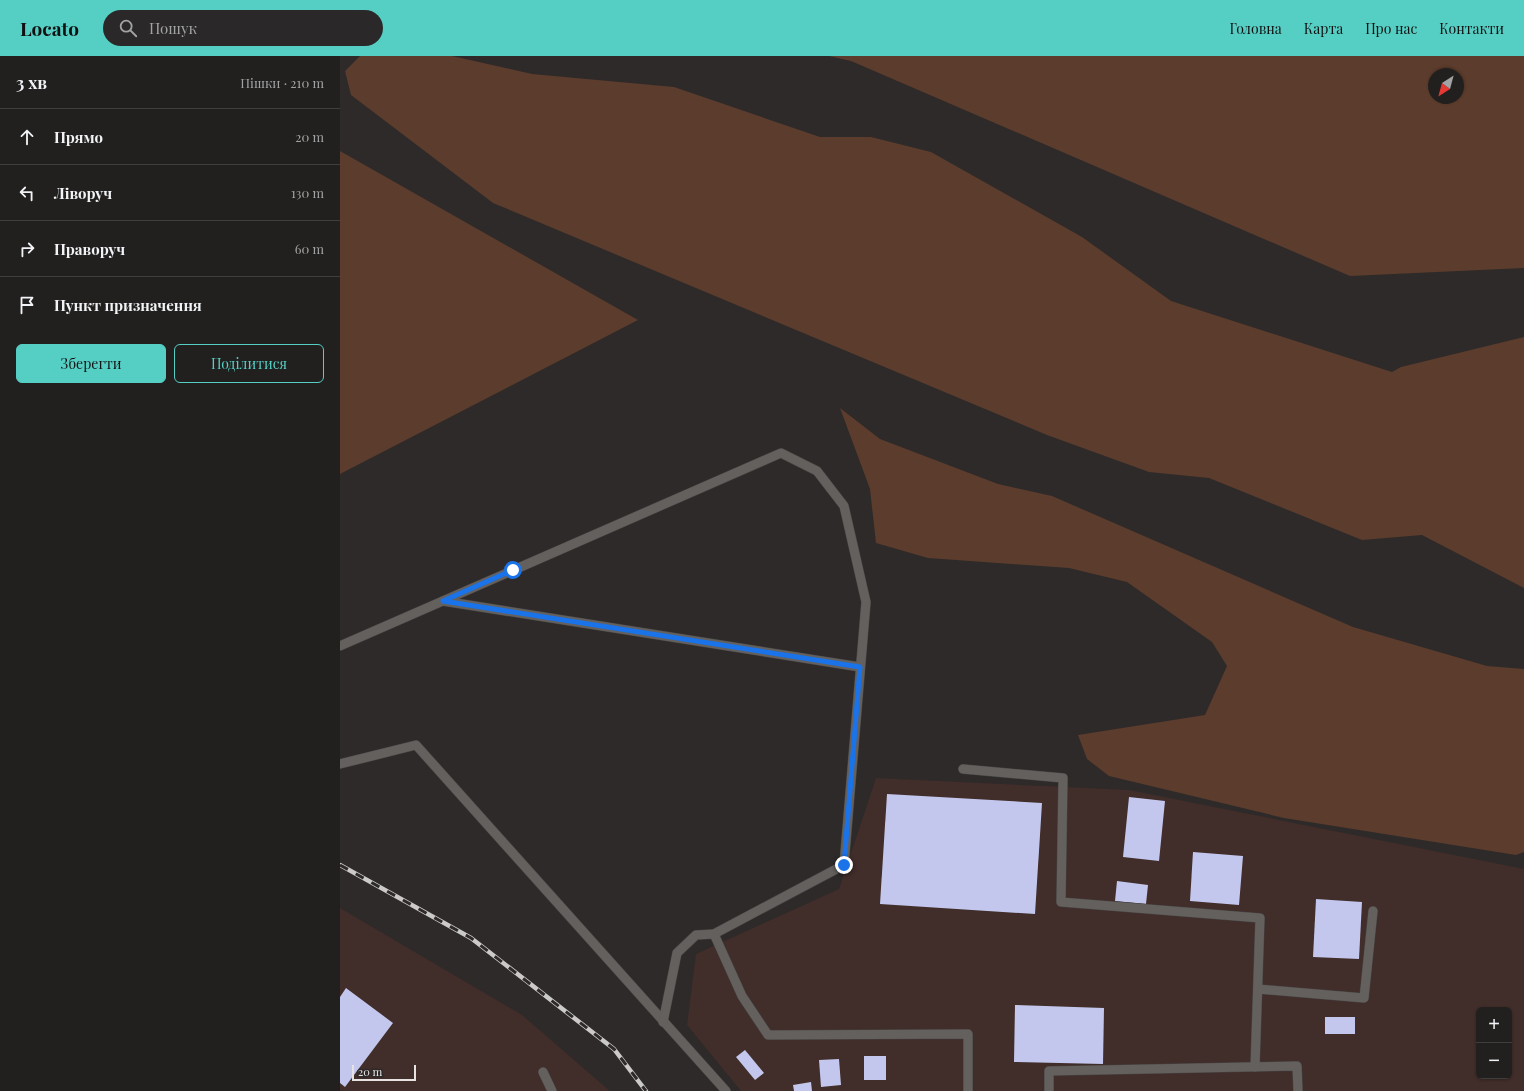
<!DOCTYPE html>
<html lang="uk">
<meta charset="utf-8">
<style>
body{margin:0;font-family:"Playfair Display",serif;background:#2a2828;color:#f1f3f6}
.controls{position:absolute;right:12px;bottom:12px;display:grid;overflow:hidden;border-radius:6px;box-shadow:0 1px 3px #0004}
.controls button{width:36px;height:36px;display:grid;place-items:center;padding:0;border:0;border-bottom:1px solid #3f3e3d;background:#22201f;color:#f1f3f6;font:20px sans-serif}
.compass{position:absolute;left:1088px;top:12px;width:36px;height:36px;border-radius:50%;background:#22201f;box-shadow:0 1px 3px #0004;rotate:216deg}
.scale{position:absolute;left:12px;bottom:10px;width:64px;box-sizing:border-box;padding-left:4px;border:2px solid #e6e4e3;border-top:0;font-size:11px;line-height:14px;white-space:nowrap;color:#e6e4e3;-webkit-text-stroke:3px #2d2a29;paint-order:stroke}
.stop{position:absolute;width:12px;height:12px;margin:-9px;border:3px solid #1a73e8;border-radius:50%;background:#fff}
.stop.end{background:#1a73e8;border-color:#fff;box-shadow:0 1px 4px #0008}
.list{margin:0;padding:0;list-style:none}
h2{display:flex;justify-content:space-between;align-items:center;height:52px;margin:0;padding:0 16px;font-size:17px}
h2 small{font-size:13px;font-weight:400;color:#a2a3a4}
.list li{display:grid;grid-template-columns:26px 1fr auto;gap:12px;align-items:center;box-sizing:border-box;height:56px;padding:0 16px;border-top:1px solid #3f3e3d}
.list b{display:block;font-size:15px;white-space:nowrap}
.list em{font-size:13px;font-style:normal;color:#a2a3a4}
.actions{display:flex;gap:8px;padding:12px 16px}
.actions a{flex:1;padding:9px 0;border:1px solid #55cec4;border-radius:6px;text-align:center;font-size:14px;color:#55cec4}
.actions .main{background:#55cec4;color:#111}
.icon{flex:none;width:22px;height:22px;fill:none;stroke:currentColor;stroke-width:2;stroke-linecap:round;stroke-linejoin:round}
.map{position:relative;flex:none;width:1184px;height:1035px;overflow:hidden}
header{display:flex;align-items:center;gap:24px;box-sizing:border-box;height:56px;padding:0 20px;background:#55cec4;color:#111}
header strong{font-size:19px}
nav{display:flex;gap:22px;margin-inline-start:auto;font-size:14px}
.search{width:280px;height:36px;background:#2a2828;display:flex;align-items:center;gap:10px;box-sizing:border-box;padding:0 14px;border-radius:22px;color:#a2a3a4;font-size:15px}
main{display:flex}
aside{flex:1;background:#22201f}
.map>svg:first-child{display:block}
.industrial{fill:#412d29;fill-rule:evenodd}
.green{fill:#5c3c2c;fill-rule:evenodd}
.building{fill:#c3c7ed}
.lines{fill:none;stroke-linecap:round;stroke-linejoin:round}
.service-casing{stroke:#474544;stroke-width:10}
.service{stroke:#63605e;stroke-width:9}
.rail-casing{stroke:#cccac9;stroke-width:4.5}
.rail{stroke:#2d2a29;stroke-width:3;stroke-dasharray:9;stroke-linecap:butt}
.route{stroke:#1a73e8;stroke-width:5}
</style>
<header>
<strong>Locato</strong>
<div class="search"><svg class="icon" aria-label="search" viewBox="0 0 24 24"><circle cx="10" cy="10" r="6"/><path d="M15 15l6 6"/></svg>Пошук</div>
<nav><a>Головна</a><a>Карта</a><a>Про нас</a><a>Контакти</a></nav>
</header>
<main>
<aside>
<h2>3 хв<small>Пішки · 210 m</small></h2>
<ul class="list">
<li><svg class="icon" aria-label="ahead" viewBox="0 0 24 24"><path d="M12 20V5M6 11l6-6 6 6"/></svg><div><b>Прямо</b></div><em>20 m</em></li>
<li><svg class="icon" aria-label="left" viewBox="0 0 24 24"><path d="M17 20v-9H6M10 6l-5 5 5 5"/></svg><div><b>Ліворуч</b></div><em>130 m</em></li>
<li><svg class="icon" aria-label="right" viewBox="0 0 24 24"><path d="M7 20v-9h11M14 6l5 5-5 5"/></svg><div><b>Праворуч</b></div><em>60 m</em></li>
<li><svg class="icon" aria-label="arrive" viewBox="0 0 24 24"><path d="M6 21V4h12l-3 4 3 4H6"/></svg><div><b>Пункт призначення</b></div></li>
</ul>
<div class="actions"><a class="main">Зберегти</a><a>Поділитися</a></div>
</aside>
<div class="map">
<svg width="1184" height="1035" viewBox="0 0 1184 1035">
<rect width="100%" height="100%" fill="#2d2a29"/>
<g class="industrial">
<path d="M536 722 789 734 1184 813V1035H401L347 969 356 898 499 833ZM1139 954H1169V1020H1139Z"/>
<polygon points="0,852 182,959 270,1035 0,1035"/>
</g>
<g class="green">
<polygon points="20,0 112,0 192,18 334,31 480,81 531,81 591,96 742,181 831,245 1052,316 1061,311 1184,281 1184,532 1082,479 1022,484 869,422 809,416 707,379 153,147 11,39 5,15"/>
<path d="M489 0H1184V212L1010 220 511 5ZM1094 18H1118V42H1094Z"/>
<polygon points="0,95 298,264 0,418"/>
<polygon points="500,352 540,383 658,428 712,440 1013,571 1147,610 1184,613 1184,796 1176,799 944,762 769,720 747,703 738,679 865,659 887,610 872,586 787,526 729,512 588,502 536,487 530,433"/>
</g>
<g class="building">
<polygon points="547,738 702,747 695,858 540,848"/>
<polygon points="789,741 825,745 819,805 783,801"/>
<polygon points="853,796 903,800 899,849 850,845"/>
<polygon points="777,825 808,829 806,848 775,845"/>
<polygon points="976,843 1022,846 1019,903 973,901"/>
<polygon points="6,932 53,967 5,1031 0,1027 0,941"/>
<polygon points="675,949 764,952 763,1008 674,1006"/>
<rect x="985" y="961" width="30" height="17"/>
<polygon points="405,994 424,1017 415,1024 396,1001"/>
<rect x="524" y="1000" width="22" height="24"/>
<polygon points="499,1003 501,1029 481,1031 479,1004"/>
<polygon points="471,1026 472,1035 454,1035 453,1029"/>
</g>
<g class="lines">
<g class="service-casing">
<g id="service">
<polyline points="103,545 520,611"/>
<polyline points="0,590 441,397 477,415 504,450 526,546 504,809 374,878"/>
<polyline points="0,708 76,689 386,1035"/>
<polyline points="623,713 723,722 721,846 920,862 915,1011"/>
<polyline points="918,933 1024,942 1033,855"/>
<polyline points="323,966 337,897 356,879 374,878 402,940 428,979 628,978 628,1035"/>
<polyline points="203,1016 212,1035"/>
<polyline points="709,1035 709,1015 957,1010 958,1035"/>
</g>
</g>
<use href="#service" class="service"/>
<g class="rail-casing">
<polyline id="rail" points="0,809 131,882 274,993 306,1035"/>
</g>
<use href="#rail" class="rail"/>
</g>
<g class="lines">
<polyline class="route" points="173,514 103,545 520,611 504,809"/>
</g>
</svg>
<div class="controls">
<button>+</button>
<button>−</button>
</div>
<svg class="compass" viewBox="-18 -18 36 36"><path d="M0-13l5 13h-10z" fill="#e53935"/><path d="M0 13l5-13h-10z" fill="#a2a3a4"/></svg>
<div class="scale">20 m</div>
<div class="stop" style="left:173px;top:514px"></div>
<div class="stop end" style="left:504px;top:809px"></div>
</div>
</main>
